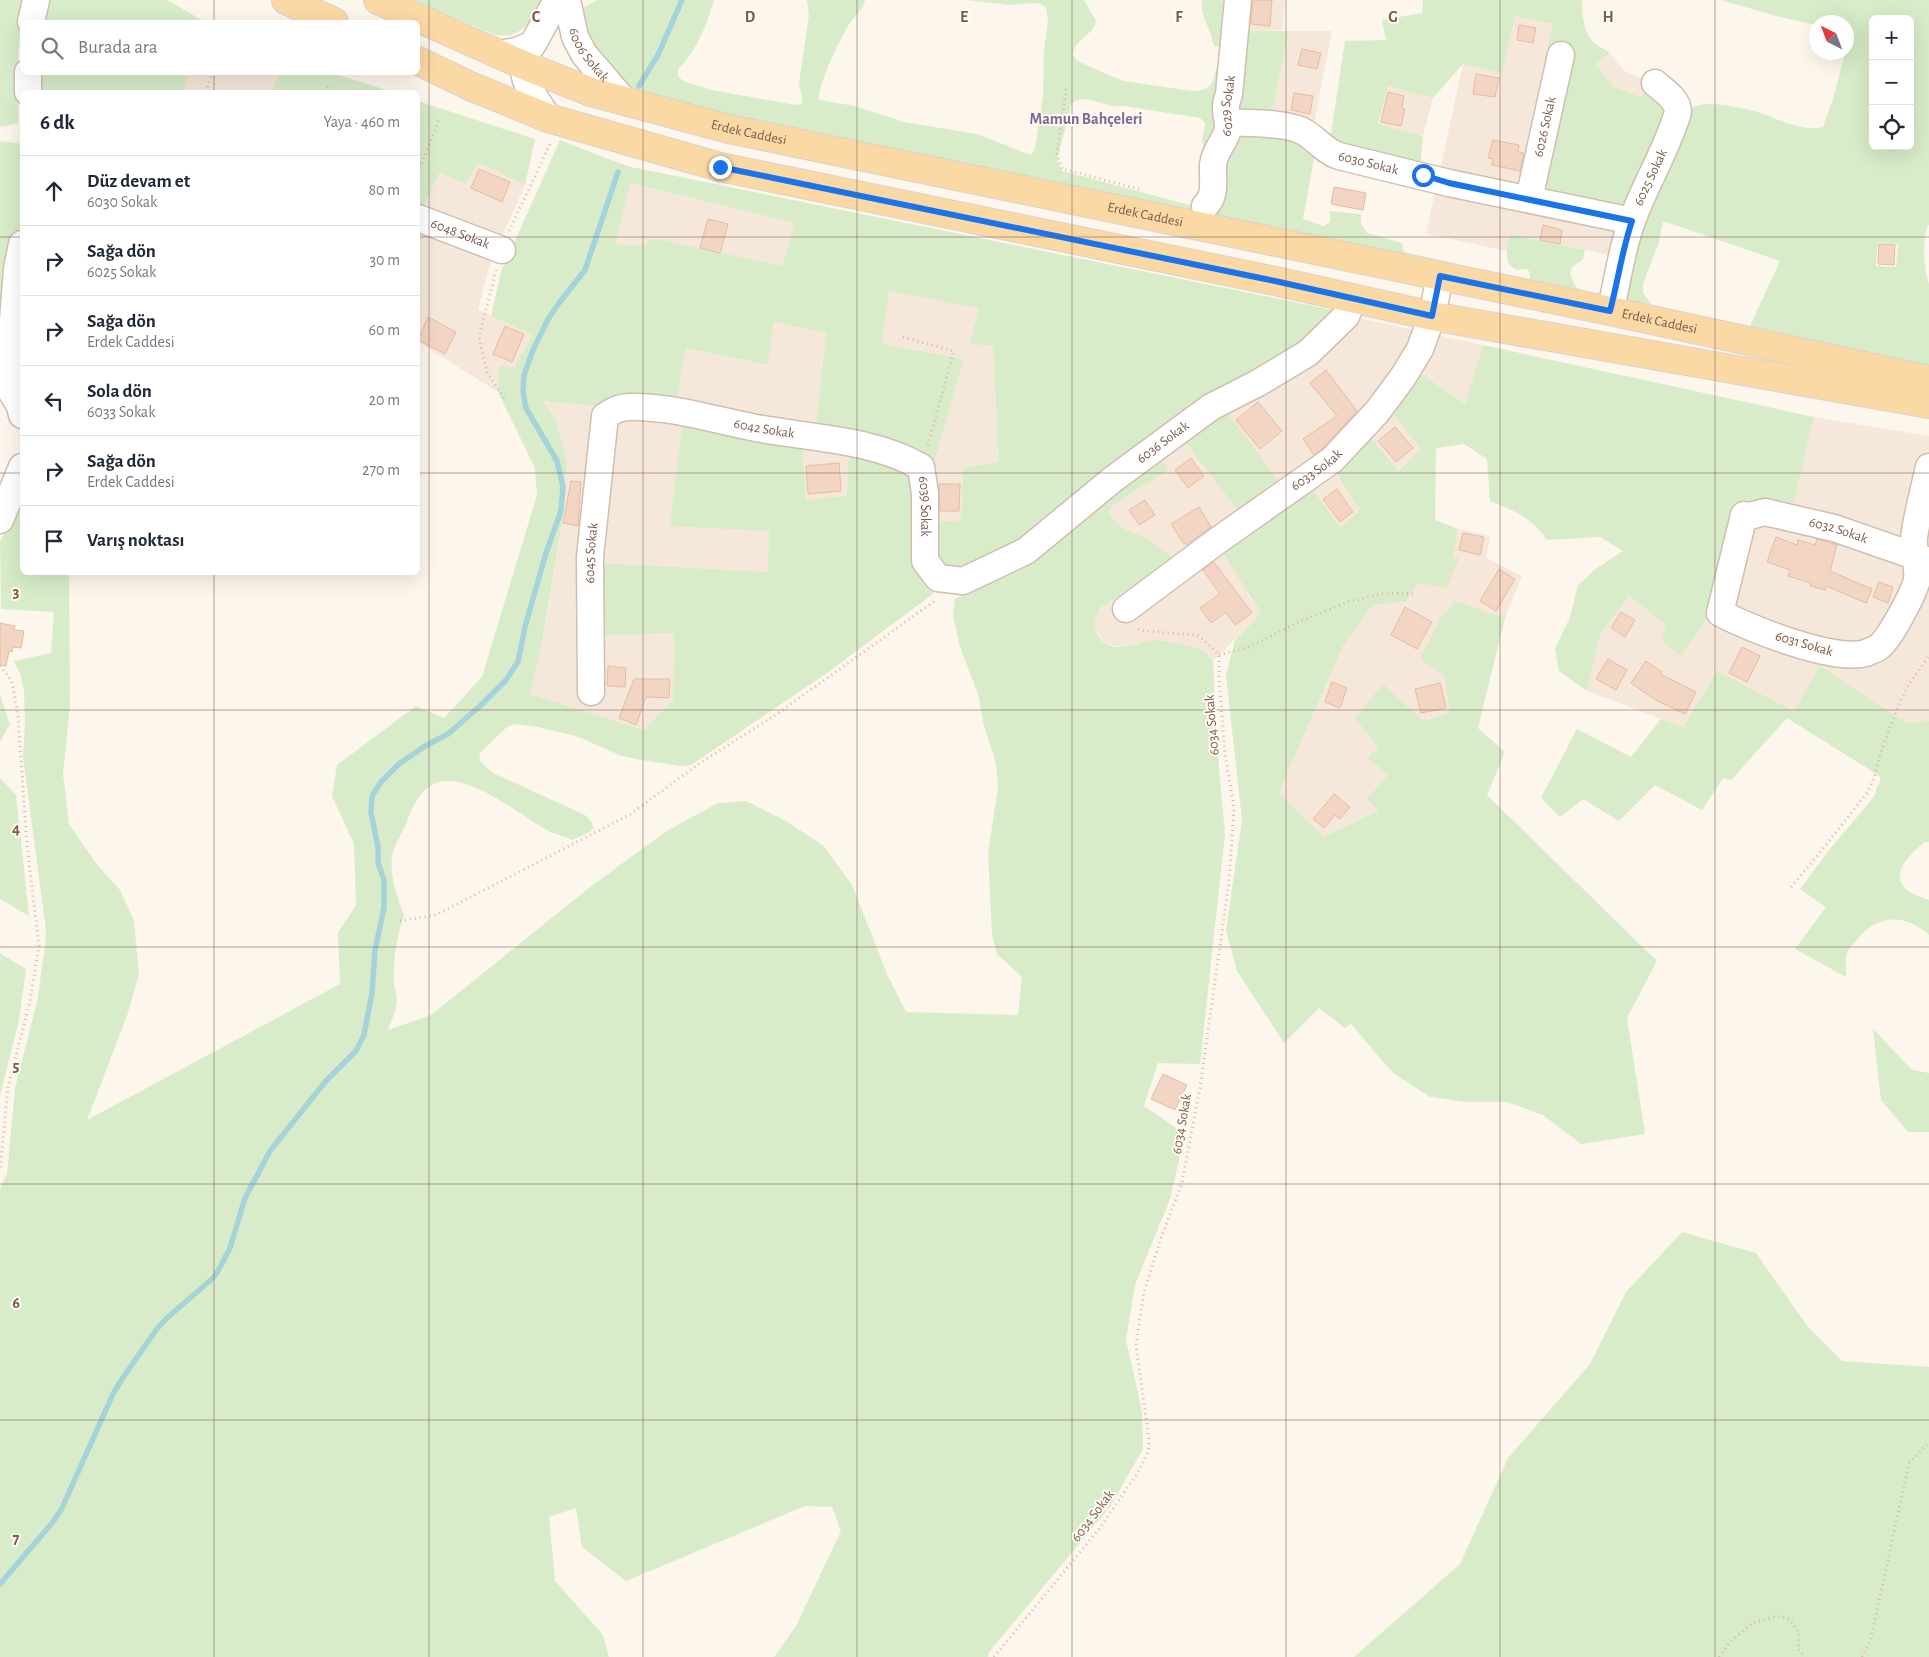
<!DOCTYPE html>
<html lang="tr">
<meta charset="utf-8">
<style>
body{margin:0;font-family:"Alegreya Sans",sans-serif;background:#f2f2f3;color:#1f2937}
.controls{position:absolute;right:15px;top:15px;display:grid;overflow:hidden;border-radius:8px;box-shadow:0 5px 20px #0002}
.controls button{width:45px;height:45px;display:grid;place-items:center;padding:0;border:0;border-bottom:1px solid #e0e1e3;background:#fff;color:#1f2937;font:25px sans-serif}
.compass{position:absolute;left:1809px;top:15px;width:45px;height:45px;border-radius:50%;background:#fff;box-shadow:0 5px 20px #0002;rotate:318deg}
.stop{position:absolute;width:15px;height:15px;margin:-11px;border:4px solid #1a73e8;border-radius:50%;background:#fff}
.stop.end{background:#1a73e8;border-color:#fff;box-shadow:0 1px 5px #0008}
.list{margin:0;padding:0;list-style:none}
h2{display:flex;justify-content:space-between;align-items:center;height:65px;margin:0;padding:0 20px;font-size:21px}
h2 small{font-size:16px;font-weight:400;color:#747a83}
.list li{display:grid;grid-template-columns:32px 1fr auto;gap:15px;align-items:center;box-sizing:border-box;height:70px;padding:0 20px;border-top:1px solid #e0e1e3}
.list b{display:block;font-size:19px;white-space:nowrap}
.list p{margin:0;font-size:16px;white-space:nowrap;color:#747a83}
.list em{font-size:16px;font-style:normal;color:#747a83}
.icon{flex:none;width:28px;height:28px;fill:none;stroke:currentColor;stroke-width:2;stroke-linecap:round;stroke-linejoin:round}
.map{position:relative;flex:none;width:1929px;height:1657px;overflow:hidden}
.search{position:absolute;background:#fff;box-shadow:0 5px 20px #0002;left:20px;top:20px;width:400px;height:55px;display:flex;align-items:center;gap:12px;box-sizing:border-box;padding:0 18px;border-radius:8px;color:#747a83;font-size:19px}
.panel{position:absolute;background:#fff;box-shadow:0 5px 20px #0002;left:20px;top:90px;width:400px;height:485px;border-radius:8px}
.map>svg:first-child{display:block}
.residential{fill:#f5e8da}
.green{fill:#d8ecc9;fill-rule:evenodd}
.lines{fill:none;stroke-linecap:round;stroke-linejoin:round}
.stream{stroke:#a5d3da;stroke-width:5.5}
.building{fill:#f3d5c3;stroke:#e6bba3}
.minor-casing{stroke:#d1beb0;stroke-width:29}
.major-casing{stroke:#dad1cd;stroke-width:30}
.path{stroke:#d9b8a5;stroke-width:3;stroke-dasharray:1 4;stroke-linecap:butt}
.minor{stroke:#fff;stroke-width:26}
.major{stroke:#fbd9a5;stroke-width:28}
.route{stroke:#1a73e8;stroke-width:6}
.grid{fill:none;stroke:#7a5c4d;stroke-width:1;stroke-opacity:0.55}
.labels{text-anchor:middle;dominant-baseline:central;stroke-width:4;stroke-linejoin:round;paint-order:stroke}
.street-label{font-size:14px;fill:#7a5c4d;stroke:#fffaf3}
.quarter-label{font-size:16px;font-weight:bold;fill:#846695;stroke:#fffaf3}
.grid-label{font-size:16px;text-anchor:middle;font-weight:bold;fill:#7a5c4d;stroke:#fffaf3;stroke-width:4;stroke-linejoin:round;paint-order:stroke}
</style>
<div class="map">
<svg width="1929" height="1657" viewBox="0 0 1929 1657">
<rect width="100%" height="100%" fill="#fdf6ec"/>
<g class="residential">
<polygon points="1240,0 1285,0 1282,30 1237,30"/>
<polygon points="1515,16 1553,24 1569,55 1629,214 1619,257 1511,234 1507,251 1426,234 1463,64 1502,73"/>
<polygon points="1289,31 1332,31 1314,124 1271,116"/>
<polygon points="1610,53 1624,71 1648,80 1642,97 1614,87 1595,64"/>
<polygon points="189,73 280,73 272,92 183,92"/>
<polygon points="1388,86 1433,98 1423,136 1378,124"/>
<polygon points="478,163 525,185 491,261 478,309 491,316 533,335 514,369 499,366 498,392 418,342 418,210 422,211 440,172"/>
<polygon points="629,183 796,223 782,267 652,238 647,245 615,244"/>
<polygon points="889,291 979,307 970,344 993,346 999,462 963,468 961,523 938,521 935,460 964,359 882,344"/>
<polygon points="1354,317 1483,345 1465,404 1389,408 1422,449 1397,471 1370,437 1335,473 1360,510 1339,527 1310,486 1247,593 1261,613 1213,661 1202,650 1137,643 1121,647 1105,644 1096,630 1095,622 1096,614 1107,603 1136,585 1172,558 1141,537 1125,530 1112,520 1109,511 1113,505 1169,470 1158,455 1181,437 1239,512 1224,408"/>
<polygon points="774,322 826,333 816,425 849,434 847,496 806,501 769,531 769,572 602,563 674,632 673,700 645,730 529,694 545,628 564,512 567,463 556,420 541,401 596,406 685,348 767,365"/>
<polygon points="1814,417 1929,436 1929,721 1909,723 1889,712 1794,711 1717,671 1683,727 1587,691 1600,635 1629,596 1666,625 1680,655 1712,613 1741,512 1792,511"/>
<polygon points="1458,529 1490,536 1486,558 1522,576 1505,618 1455,601 1444,675 1450,712 1423,721 1378,747 1367,756 1388,775 1380,811 1323,837 1279,792 1343,646 1373,605 1406,602 1417,583 1459,558 1453,559"/>
</g>
<g class="green">
<polygon points="0,0 25,0 18,53 18,123 3,127 0,126"/>
<polygon points="45,0 167,0 205,22 39,22"/>
<polygon points="414,0 546,0 544,9 523,29 510,36 495,35"/>
<path d="M597 0H714C707 24 696 52 678 69V76L683 81 711 90 796 105 803 103 799 83 809 15 807 0H865C864 10 853 17 848 26 839 41 818 84 819 100L855 106 904 122 977 134 1031 155 1035 148 1043 96 1044 51 1048 21 1046 7 1038 3 1009 5 967 0H1084L1096 21C1093 36 1074 39 1073 55L1077 61 1123 81 1192 91C1218 91 1211 77 1220 60L1221 124 1207 145H1203L1202 141 1205 123 1200 118 1124 106C1120 106 1116 107 1112 106 1100 104 1079 92 1071 105L1057 160 1062 171 1205 209 1218 174 1236 137 1258 130 1316 148 1303 219 1324 226 1330 222V211L1361 214V224L1367 233 1402 243 1404 252 1528 280 1530 277 1529 271 1527 269C1523 269 1518 271 1515 269 1502 263 1508 244 1510 234L1585 250 1583 259 1572 267 1570 273 1575 286 1587 294 732 119 622 87 595 56 579 10Z"/>
<path d="M1202 0H1236L1225 46 1215 47C1212 42 1212 37 1210 32 1205 19 1201 15 1202 0Z"/>
<path d="M1423 0H1582C1582 13 1583 32 1593 42 1597 46 1604 49 1610 53L1595 64 1614 87 1642 97 1645 88 1668 112 1629 214 1539 195 1569 56 1547 51 1553 24 1515 16 1502 73 1463 64 1433 98 1388 86 1378 124 1423 136 1420 168 1329 147 1345 41 1386 40 1382 20 1422 13Z"/>
<path d="M1721 0H1929V224C1921 238 1924 269 1929 284V366L1749 328 1780 261 1663 221 1659 242 1643 284V292L1654 309 1624 305 1627 266 1681 123 1692 107C1697 106 1703 104 1708 104 1717 103 1749 109 1758 112 1778 119 1801 132 1823 127L1833 99 1845 53 1846 52V22H1816V25L1776 16ZM1873 19H1910V146H1873ZM1878 242 1898 245 1896 267 1876 266Z"/>
<polygon points="1237,30 1289,31 1271,116 1233,108"/>
<polygon points="280,72 332,73 393,92 272,92"/>
<polygon points="35,73 189,73 183,92 35,92"/>
<polygon points="418,101 535,139 525,185 478,163 465,184 440,172 421,212 418,210"/>
<path d="M560 140 608 159 631 167 1333 310 1319 334 1024 545 970 572 936 564 933 594 827 673 694 763 687 766H679L636 759 619 755 579 737 563 733 538 727 514 724 507 727 479 754 481 762 493 773 585 815 591 821 594 828C588 835 580 835 573 840 566 837 558 835 551 832 522 818 467 768 434 784 418 791 412 809 406 824 402 833 396 842 393 852 388 871 397 897 404 915 397 936 393 958 394 981 394 987 397 994 397 1000 397 1011 391 1020 388 1030L431 1015 589 888 665 832 718 803 746 801 786 821 824 846 852 885 887 974 906 1012 1018 1015 1022 977 997 954 992 935 988 853 998 788 997 772 994 756 984 726 978 694 960 647 953 615 955 599 1030 559 1158 455 1169 470 1113 505 1109 511C1115 528 1129 530 1143 537 1153 543 1163 551 1173 558L1101 608C1089 621 1096 644 1115 647 1125 648 1142 642 1153 640 1158 639 1198 647 1202 650 1206 652 1210 658 1213 661L1219 768 1225 834 1200 1064 1158 1063 1144 1106 1185 1134 1170 1199 1135 1285 1126 1340 1142 1411 1143 1449 1110 1507 989 1652 988 1657H774L796 1626 841 1531 832 1507 805 1506 626 1581 582 1547 576 1508 549 1517 555 1581 603 1635 609 1657H0V1189L7 1174 15 1088 37 1002 45 946 46 930 23 757 25 724 24 692 21 676 14 661 51 653 54 612 1 609 0 541 16 513 22 496V572L69 573 70 705 63 774 69 824 95 862 120 890 134 921 139 974 127 1016 87 1120 340 984 338 933 356 905 354 844 332 796 337 765 416 706 444 718 482 677 537 495 535 468 498 392 499 365 514 368 533 335 491 316 501 272ZM630 183 795 223 782 266 652 238 646 245 615 244ZM889 291 979 308 970 344 993 346 999 462 963 468 961 522 938 521 935 460 964 359 882 344ZM774 322 826 333 816 426 849 434 847 496 806 500 802 442 683 418 670 526 769 531 768 572 602 563 606 635 674 633 673 700 644 730 530 694 542 642 564 512 567 463 556 420 542 401 596 406 676 402 686 348 768 365Z"/>
<polygon points="0,141 22,144 22,218 0,325"/>
<path d="M1483 345 1814 417 1792 511 1763 504 1712 613 1680 656 1661 640 1666 625 1629 596 1600 635 1587 691 1559 671 1555 649 1570 617 1578 585 1597 568 1623 551 1600 537 1547 540C1530 516 1516 512 1490 501L1487 459 1464 444 1436 448 1435 520 1458 529 1453 558H1459L1447 588 1418 583 1406 602 1373 605 1343 646 1279 792 1323 837 1379 811 1367 799 1388 775 1367 757 1378 747 1355 718 1383 684 1423 721 1450 712 1444 675 1420 659 1440 619 1455 601 1505 618 1478 728 1505 752 1487 795 1657 961 1627 1018 1645 1134 1581 1144 1543 1115 1507 1102H1467L1430 1097 1392 1072 1351 1024 1345 1028 1319 1008 1284 1043 1237 971 1226 930 1242 820 1226 675 1235 640 1261 613 1221 550 1310 486 1340 527 1360 510 1335 472 1370 437 1398 471 1421 449 1389 408 1421 374 1465 404Z"/>
<polygon points="1224,408 1280,483 1239,512 1181,437"/>
<path d="M1820 666 1889 712 1909 723 1929 721V842H1925C1912 852 1888 874 1907 890 1913 895 1922 897 1929 900V935C1905 913 1876 914 1856 941 1853 944 1848 949 1847 953 1845 961 1846 969 1846 977L1795 949 1826 907 1800 889 1830 849 1873 798 1881 778 1867 768 1787 718 1731 780 1723 778 1702 810 1655 785 1619 821 1583 799 1560 817 1541 798 1577 729 1631 757 1661 719 1683 727 1717 671 1794 711Z"/>
<polygon points="0,695 10,724 0,742"/>
<polygon points="0,778 16,795 29,916 0,899"/>
<polygon points="0,953 26,969 19,1020 0,1096"/>
<polygon points="1873,1029 1912,1070 1929,1073 1929,1132 1908,1132 1881,1100"/>
<polygon points="1682,1232 1756,1253 1808,1327 1842,1361 1929,1367 1929,1657 1354,1657 1460,1564 1508,1458 1590,1364 1626,1292"/>
</g>
<g class="lines">
<g class="stream">
<polyline points="639,86 658,55 682,0"/>
<polyline points="0,1584 53,1522 62,1508 113,1394 122,1379 156,1330 167,1318 213,1278 218,1271 230,1248 245,1198 270,1151 325,1082 356,1051 364,1035 372,993 375,950 384,908 384,880 378,863 378,847 371,813 372,796 381,782 399,764 425,746 448,734 480,706 506,680 518,662 525,627 546,553 561,511 563,487 557,461 526,408 523,392 524,375 533,350 548,319 559,303 585,270 618,172"/>
</g>
</g>
<g class="building">
<polygon points="1253,0 1272,0 1270,26 1251,24"/>
<polygon points="1519,25 1536,28 1533,43 1517,40"/>
<polygon points="1302,49 1321,53 1317,69 1298,65"/>
<polygon points="1476,74 1499,78 1495,97 1473,94"/>
<polygon points="1388,92 1404,96 1402,108 1405,109 1401,126 1381,122"/>
<polygon points="1294,93 1313,96 1310,114 1291,110"/>
<polygon points="1493,140 1519,145 1518,152 1524,153 1520,171 1492,165 1493,159 1488,158"/>
<polygon points="479,169 510,182 502,202 471,188"/>
<polygon points="1334,187 1366,193 1363,210 1331,204"/>
<polygon points="708,219 728,224 720,253 700,248"/>
<polygon points="1543,225 1562,230 1560,244 1540,240"/>
<polygon points="1879,244 1895,245 1894,265 1878,264"/>
<polygon points="428,317 456,332 445,354 418,340"/>
<polygon points="505,326 524,334 512,362 493,354"/>
<polygon points="1326,370 1357,411 1322,449 1314,455 1303,439 1337,416 1310,383"/>
<polygon points="1258,402 1282,431 1260,449 1236,420"/>
<polygon points="1395,427 1413,448 1396,462 1378,441"/>
<polygon points="1191,458 1204,476 1188,488 1175,470"/>
<polygon points="839,463 841,491 808,494 806,466"/>
<polygon points="571,481 581,482 578,526 563,523"/>
<polygon points="939,484 960,484 959,511 940,511"/>
<polygon points="1337,489 1353,512 1340,522 1323,499"/>
<polygon points="1145,500 1155,515 1139,525 1129,510"/>
<polygon points="1199,507 1211,527 1186,545 1185,543 1184,544 1171,524"/>
<polygon points="1463,533 1484,537 1480,555 1459,550"/>
<polygon points="1776,537 1797,545 1798,540 1815,545 1817,539 1837,545 1830,571 1872,589 1866,603 1826,586 1825,590 1810,586 1811,583 1788,576 1790,570 1767,562"/>
<polygon points="1214,562 1252,613 1235,625 1226,612 1211,623 1200,608 1220,594 1203,570"/>
<polygon points="1499,569 1515,579 1496,611 1480,601"/>
<polygon points="1879,582 1893,587 1888,603 1873,597"/>
<polygon points="1405,607 1432,622 1417,649 1391,635"/>
<polygon points="1621,612 1635,620 1625,637 1611,628"/>
<polygon points="0,623 15,626 14,630 24,631 21,648 13,647 12,652 9,651 6,666 0,665"/>
<polygon points="1742,647 1760,656 1747,682 1729,673"/>
<polygon points="1608,659 1627,670 1616,690 1596,679"/>
<polygon points="1646,661 1662,672 1660,674 1696,692 1685,714 1654,699 1631,683"/>
<polygon points="608,666 626,668 625,687 607,686"/>
<polygon points="634,679 670,679 669,698 646,697 636,725 619,718"/>
<polygon points="1332,682 1347,688 1340,708 1325,702"/>
<polygon points="1440,683 1446,708 1421,713 1415,689"/>
<polygon points="1334,794 1350,807 1340,819 1335,815 1324,828 1313,819"/>
<polygon points="1163,1074 1187,1085 1175,1110 1151,1099"/>
</g>
<g class="lines">
<g class="minor-casing">
<g id="minor">
<path id="s1" d="M567 0 575 37 584 54 624 101"/>
<polyline points="31,22 36,0"/>
<path d="M531 47C512 72 535 97 548 118"/>
<polyline points="498,54 517,51 533,44 557,0"/>
<polyline points="28,72 28,92"/>
<path id="s2" d="M1229 122C1251 124 1279 122 1300 130 1315 136 1323 151 1339 156L1449 183 1632 221"/>
<path id="s3" d="M1529 199 1561 55"/>
<path id="s4" d="M1205 206C1217 195 1212 180 1213 165 1214 151 1225 142 1228 129 1229 121 1225 114 1226 106 1226 102 1228 98 1229 94L1238 0"/>
<path id="s5" d="M418 218 502 250"/>
<polyline points="22,244 17,269 8,386 20,406 22,415"/>
<path id="s6" d="M1610 311C1618 281 1621 250 1632 221 1645 184 1667 150 1678 112 1678 99 1664 91 1655 83"/>
<path id="s7" d="M1929 467C1924 490 1917 514 1914 538 1913 551 1919 568 1917 580 1913 595 1891 636 1880 646 1877 649 1870 651 1866 653 1832 662 1752 629 1720 613L1744 515 1750 516 1765 512 1834 528 1929 561"/>
<polyline points="0,520 22,467"/>
<path id="s8" d="M1126 609 1217 541 1332 460 1377 412 1403 377 1420 349 1432 316 1440 276"/>
<path id="s9" d="M591 692 590 557 605 416C613 411 619 407 629 407 673 406 714 420 756 428 811 438 873 439 921 467L925 493V561L938 578 963 581 1026 551 1112 480 1211 407 1258 383 1308 353 1346 316 1353 299"/>
</g>
</g>
<g class="major-casing">
<g id="major">
<polyline points="286,0 334,22"/>
<path id="s10" d="M378 0 523 65 591 92 729 129 1610 311 1929 380"/>
<polyline points="418,61 470,86 548,118 720,167 1275,281 1432,316 1929,404"/>
</g>
</g>
<g class="path">
<polyline points="1066,89 1057,154 1062,169 1139,189"/>
<polyline points="206,92 212,72"/>
<polyline points="325,92 328,85"/>
<polyline points="418,173 439,119"/>
<polyline points="509,231 551,142"/>
<polyline points="496,270 479,337 487,372 506,401"/>
<polyline points="903,337 954,351 927,448"/>
<polyline points="1219,655 1249,647 1303,620 1351,601 1386,593 1415,594"/>
<polyline points="0,666 12,681 18,717 27,846 39,946 30,1001 8,1087 0,1171"/>
<polyline points="1791,887 1818,855 1867,793 1874,778 1880,754 1900,702 1909,684 1929,656"/>
<polyline points="400,921 436,915 629,815 700,763 777,714 936,600"/>
<polyline points="994,1657 1099,1529 1138,1472 1148,1452 1149,1440 1136,1345 1144,1292 1161,1238 1182,1183 1200,1087 1229,882 1234,807 1225,754 1219,680 1219,655 1205,641 1197,635 1144,631 1135,628"/>
<polyline points="1719,1657 1729,1643 1752,1623 1777,1616 1789,1619 1799,1632 1798,1649 1805,1657"/>
<polyline points="1862,1657 1871,1638 1909,1463 1929,1442"/>
</g>
<use href="#minor" class="minor"/>
<use href="#major" class="major"/>
</g>
<g class="lines">
<path class="route" d="M720 167 1275 281 1432 316 1440 276 1610 311C1618 281 1622 250 1632 221L1449 183 1423 175"/>
</g>
<path class="grid" d="M214 0V22M429 0V1657M643 0V1657M857 0V1657M1072 0V1657M1286 0V1657M1500 0V1657M1715 0V1657M214 72V92M0 237H22M418 237H1929M0 473H22M418 473H1929M214 572V1657M0 710H1929M0 947H1929M0 1184H1929M0 1420H1929"/>
<g class="labels">
<g class="street-label">
<text stroke="none"><textPath href="#s1" startOffset="60">6006 Sokak</textPath></text>
<text stroke="none"><textPath href="#s4" startOffset="106">6029 Sokak</textPath></text>
<text stroke="none"><textPath href="#s3" startOffset="74">6026 Sokak</textPath></text>
<text stroke="none"><textPath href="#s10" startOffset="395">Erdek Caddesi</textPath></text>
<text stroke="none"><textPath href="#s2" startOffset="149">6030 Sokak</textPath></text>
<text stroke="none"><textPath href="#s6" startOffset="140">6025 Sokak</textPath></text>
<text stroke="none"><textPath href="#s10" startOffset="800">Erdek Caddesi</textPath></text>
<text stroke="none"><textPath href="#s5" startOffset="45">6048 Sokak</textPath></text>
<text stroke="none"><textPath href="#s10" startOffset="1325">Erdek Caddesi</textPath></text>
<text stroke="none"><textPath href="#s9" startOffset="440">6042 Sokak</textPath></text>
<text stroke="none"><textPath href="#s9" startOffset="988">6036 Sokak</textPath></text>
<text stroke="none"><textPath href="#s8" startOffset="236">6033 Sokak</textPath></text>
<text stroke="none"><textPath href="#s9" startOffset="642">6039 Sokak</textPath></text>
<text stroke="none"><textPath href="#s7" startOffset="558">6032 Sokak</textPath></text>
<text stroke="none"><textPath href="#s9" startOffset="139">6045 Sokak</textPath></text>
<text transform="translate(1804 644) rotate(16)">6031 Sokak</text>
<text transform="translate(1212 725) rotate(-95)">6034 Sokak</text>
<text transform="translate(1182 1124) rotate(-80)">6034 Sokak</text>
<text transform="translate(1093 1516) rotate(-53)">6034 Sokak</text>
</g>
<g class="quarter-label">
<text x="1086" y="119">Mamun Bahçeleri</text>
</g>
</g>
<g class="grid-label">
<text x="536" y="22">C</text>
<text x="750" y="22">D</text>
<text x="964" y="22">E</text>
<text x="1179" y="22">F</text>
<text x="1393" y="22">G</text>
<text x="1608" y="22">H</text>
<text x="16" y="597">3</text>
<text x="16" y="834">4</text>
<text x="16" y="1071">5</text>
<text x="16" y="1308">6</text>
<text x="16" y="1544">7</text>
</g>
</svg>
<div class="controls">
<button>+</button>
<button>−</button>
<button><svg class="icon" aria-label="locate" viewBox="0 0 24 24"><circle cx="12" cy="12" r="6"/><path d="M12 2v4M12 18v4M2 12h4M18 12h4"/></svg></button>
</div>
<svg class="compass" viewBox="-18 -18 36 36"><path d="M0-13l5 13h-10z" fill="#e53935"/><path d="M0 13l5-13h-10z" fill="#747a83"/></svg>
<div class="stop" style="left:1423px;top:175px"></div>
<div class="stop end" style="left:720px;top:167px"></div>
<div class="search"><svg class="icon" aria-label="search" viewBox="0 0 24 24"><circle cx="10" cy="10" r="6"/><path d="M15 15l6 6"/></svg>Burada ara</div>
<section class="panel">
<h2>6 dk<small>Yaya · 460 m</small></h2>
<ul class="list">
<li><svg class="icon" aria-label="ahead" viewBox="0 0 24 24"><path d="M12 20V5M6 11l6-6 6 6"/></svg><div><b>Düz devam et</b><p>6030 Sokak</p></div><em>80 m</em></li>
<li><svg class="icon" aria-label="right" viewBox="0 0 24 24"><path d="M7 20v-9h11M14 6l5 5-5 5"/></svg><div><b>Sağa dön</b><p>6025 Sokak</p></div><em>30 m</em></li>
<li><svg class="icon" aria-label="right" viewBox="0 0 24 24"><path d="M7 20v-9h11M14 6l5 5-5 5"/></svg><div><b>Sağa dön</b><p>Erdek Caddesi</p></div><em>60 m</em></li>
<li><svg class="icon" aria-label="left" viewBox="0 0 24 24"><path d="M17 20v-9H6M10 6l-5 5 5 5"/></svg><div><b>Sola dön</b><p>6033 Sokak</p></div><em>20 m</em></li>
<li><svg class="icon" aria-label="right" viewBox="0 0 24 24"><path d="M7 20v-9h11M14 6l5 5-5 5"/></svg><div><b>Sağa dön</b><p>Erdek Caddesi</p></div><em>270 m</em></li>
<li><svg class="icon" aria-label="arrive" viewBox="0 0 24 24"><path d="M6 21V4h12l-3 4 3 4H6"/></svg><div><b>Varış noktası</b></div></li>
</ul>
</section>
</div>
